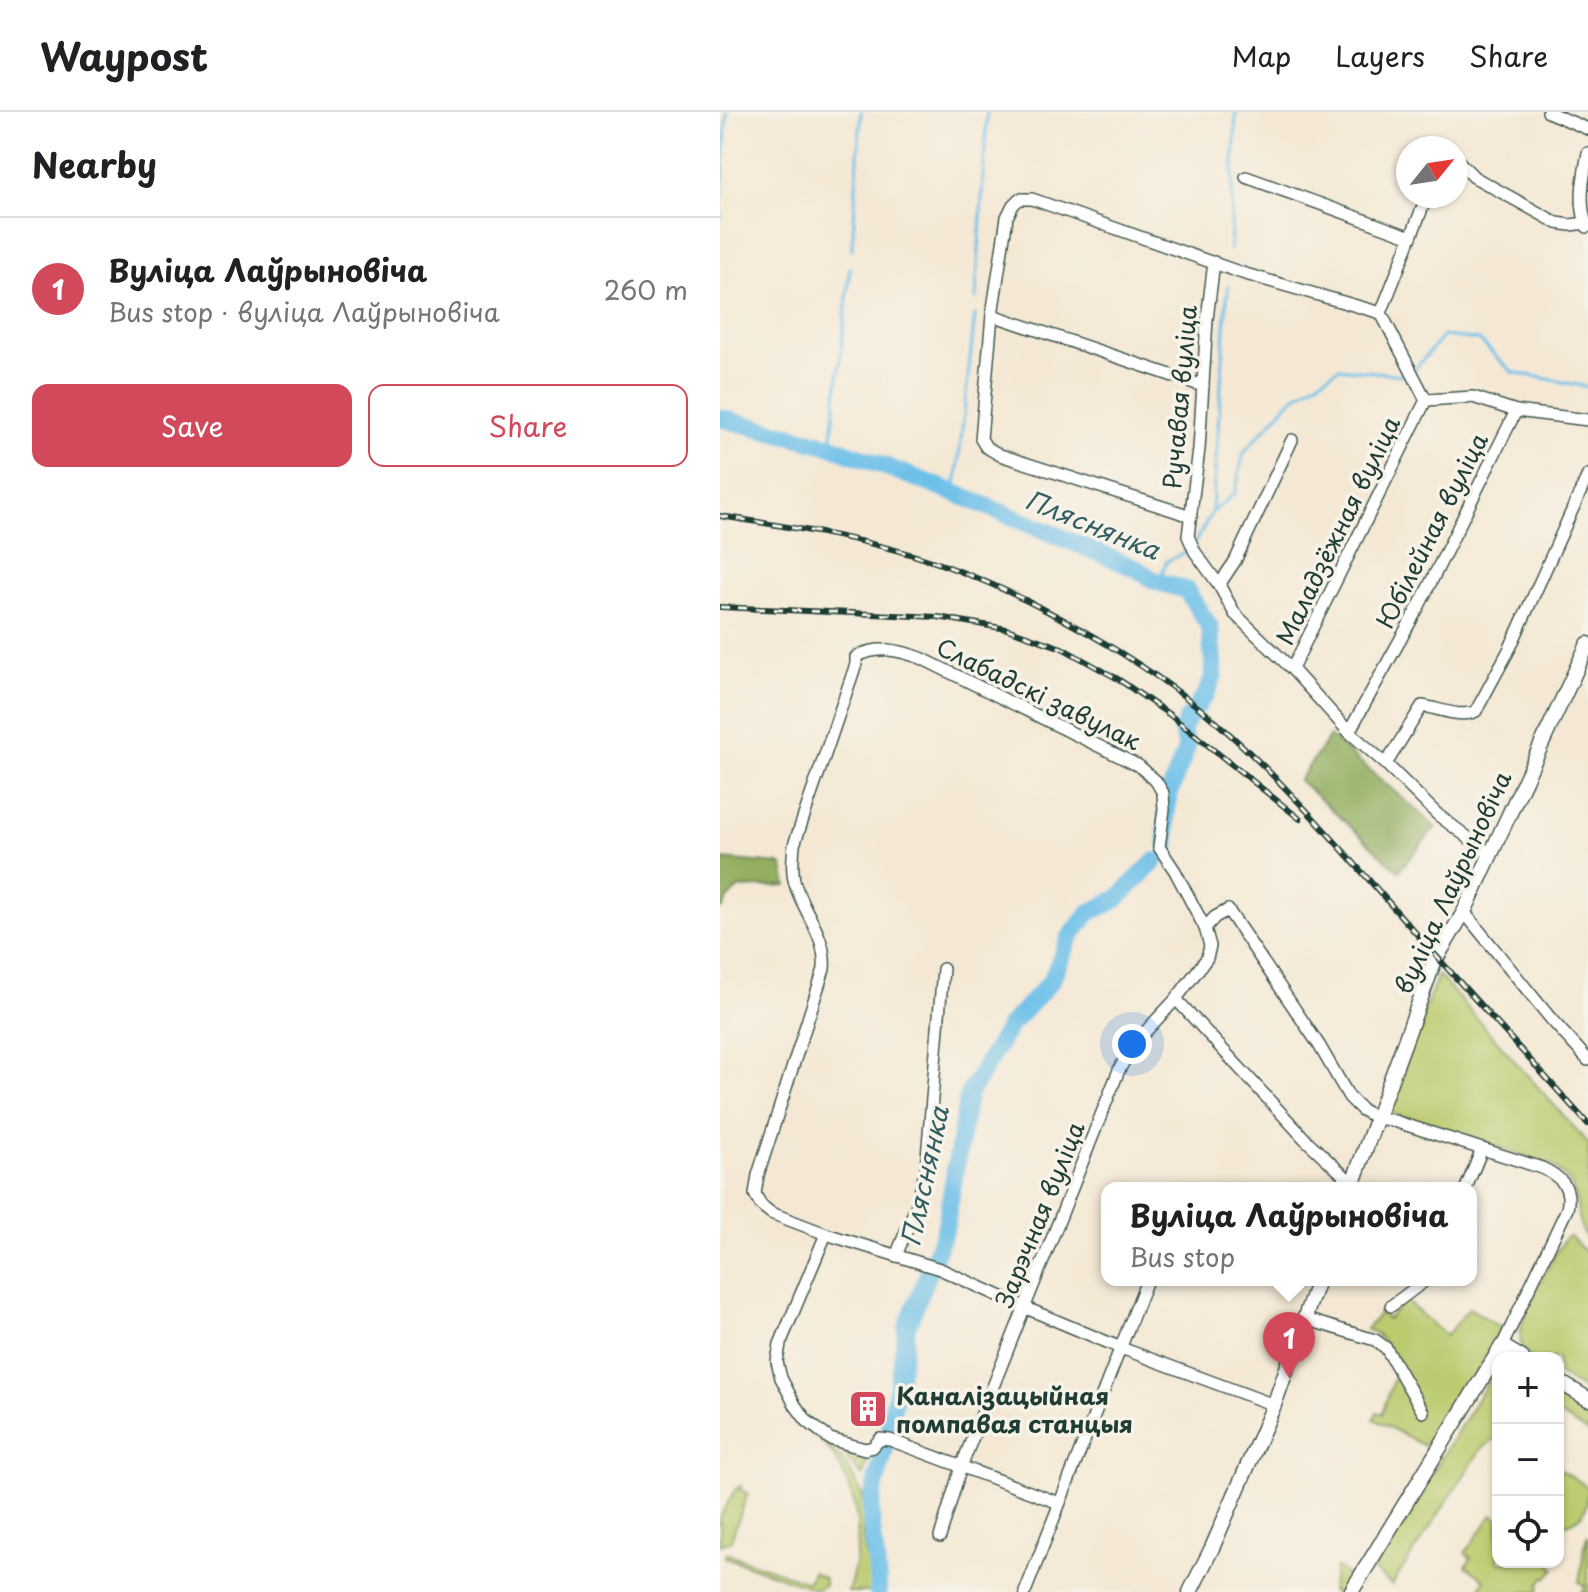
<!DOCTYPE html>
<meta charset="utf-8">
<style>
body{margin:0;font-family:"Playpen Sans",sans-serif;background:#f6f6f6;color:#202124}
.controls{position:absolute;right:24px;bottom:24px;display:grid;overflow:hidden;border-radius:16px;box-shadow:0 2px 6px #0004}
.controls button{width:72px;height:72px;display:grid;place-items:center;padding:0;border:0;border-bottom:2px solid #e0e0e0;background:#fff;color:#202124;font:40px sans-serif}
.compass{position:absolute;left:676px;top:24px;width:72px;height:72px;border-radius:50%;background:#fff;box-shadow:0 2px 6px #0004;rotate:60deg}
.you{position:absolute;left:412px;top:932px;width:28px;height:28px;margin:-20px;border:6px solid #fff;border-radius:50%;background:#1a73e8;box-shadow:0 0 0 12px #1a73e833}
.badge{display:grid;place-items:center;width:52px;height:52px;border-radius:50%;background:#d1495b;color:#fff;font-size:26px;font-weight:700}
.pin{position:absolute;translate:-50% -66px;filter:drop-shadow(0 2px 4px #0008)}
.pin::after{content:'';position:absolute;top:42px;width:28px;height:24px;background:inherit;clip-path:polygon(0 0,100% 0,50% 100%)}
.popup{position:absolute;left:381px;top:1070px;width:376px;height:104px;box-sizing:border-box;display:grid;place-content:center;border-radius:16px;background:#fff;filter:drop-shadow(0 2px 6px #0005);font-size:26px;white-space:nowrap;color:#757577}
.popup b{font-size:30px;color:#202124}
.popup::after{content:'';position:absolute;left:50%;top:100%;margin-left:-16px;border:16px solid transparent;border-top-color:#fff}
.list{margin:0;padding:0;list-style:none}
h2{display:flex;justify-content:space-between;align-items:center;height:104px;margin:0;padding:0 32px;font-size:34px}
h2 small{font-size:26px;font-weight:400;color:#757577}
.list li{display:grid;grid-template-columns:52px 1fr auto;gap:24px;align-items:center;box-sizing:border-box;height:144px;padding:0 32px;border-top:2px solid #e0e0e0}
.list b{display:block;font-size:30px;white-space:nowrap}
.list p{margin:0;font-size:26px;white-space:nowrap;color:#757577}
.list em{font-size:26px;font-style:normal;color:#757577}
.actions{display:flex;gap:16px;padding:24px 32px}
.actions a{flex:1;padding:18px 0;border:2px solid #d1495b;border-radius:16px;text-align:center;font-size:28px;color:#d1495b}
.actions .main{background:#d1495b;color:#fff}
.icon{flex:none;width:44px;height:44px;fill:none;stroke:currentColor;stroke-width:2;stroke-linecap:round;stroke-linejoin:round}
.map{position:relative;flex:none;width:868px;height:1480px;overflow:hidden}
header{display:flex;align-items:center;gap:48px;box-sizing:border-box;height:112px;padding:0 40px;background:#fff;border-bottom:2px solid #e0e0e0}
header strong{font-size:38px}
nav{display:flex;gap:44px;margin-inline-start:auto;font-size:28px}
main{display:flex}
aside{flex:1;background:#fff}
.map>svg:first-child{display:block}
.green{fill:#baca6d;stroke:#6c8450;stroke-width:2}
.forest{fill:#93ae60;stroke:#59764a;stroke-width:2}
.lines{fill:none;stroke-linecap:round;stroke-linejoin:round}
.stream{stroke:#6dc0e9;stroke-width:3}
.river{stroke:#6dc0e9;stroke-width:18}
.minor-casing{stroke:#3f574c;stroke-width:14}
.major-casing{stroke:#3f574c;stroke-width:17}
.minor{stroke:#fff;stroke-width:11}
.major{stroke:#fff;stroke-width:14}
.rail-casing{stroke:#1f3d34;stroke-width:6}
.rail{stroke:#f7f3e8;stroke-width:3;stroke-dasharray:9;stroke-linecap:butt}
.labels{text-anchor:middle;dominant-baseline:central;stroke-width:7;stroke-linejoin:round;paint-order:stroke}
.street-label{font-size:24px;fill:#1f3d34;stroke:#f7f3e8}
.poi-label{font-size:24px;font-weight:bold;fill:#1f3d34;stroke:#f7f3e8;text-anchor:start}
.water-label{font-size:26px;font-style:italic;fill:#325e61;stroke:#f7f3e8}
</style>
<header>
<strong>Waypost</strong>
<nav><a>Map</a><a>Layers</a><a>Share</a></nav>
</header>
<main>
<aside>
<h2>Nearby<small></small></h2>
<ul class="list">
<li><span class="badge">1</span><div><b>Вуліца Лаўрыновіча</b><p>Bus stop · вуліца Лаўрыновіча</p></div><em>260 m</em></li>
</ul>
<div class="actions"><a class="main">Save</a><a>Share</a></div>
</aside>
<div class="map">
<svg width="868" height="1480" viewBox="0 0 868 1480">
<rect width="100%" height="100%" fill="#f7f3e8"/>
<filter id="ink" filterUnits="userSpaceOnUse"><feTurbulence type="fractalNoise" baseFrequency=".0125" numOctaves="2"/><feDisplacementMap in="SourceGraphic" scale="16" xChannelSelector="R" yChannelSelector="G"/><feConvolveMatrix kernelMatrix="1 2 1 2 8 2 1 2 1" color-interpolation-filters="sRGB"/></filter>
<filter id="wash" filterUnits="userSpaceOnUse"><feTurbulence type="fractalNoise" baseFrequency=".006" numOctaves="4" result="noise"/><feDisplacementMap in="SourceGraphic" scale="32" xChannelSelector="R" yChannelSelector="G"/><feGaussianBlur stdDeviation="1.8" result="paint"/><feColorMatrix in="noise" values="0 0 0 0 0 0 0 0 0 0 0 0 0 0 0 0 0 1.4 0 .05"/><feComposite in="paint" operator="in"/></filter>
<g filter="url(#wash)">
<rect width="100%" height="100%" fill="#f4e8d4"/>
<g class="green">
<path d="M718 863 868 1031V1129C853 1107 861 1092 851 1073 847 1065 840 1060 833 1054L738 1021 670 1001 668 997 670 987Z"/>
<path d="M850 1124 868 1143V1280L838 1262V1246H812C807 1242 803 1238 801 1231 795 1205 832 1149 845 1126Z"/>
<polygon points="685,1188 726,1224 749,1196 784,1217 710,1337 654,1307 657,1300 662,1302 679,1250 658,1224 646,1217 660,1201 668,1207"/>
<polygon points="778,1253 778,1325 762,1336 672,1473 653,1458"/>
<polygon points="838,1276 868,1294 868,1321 841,1303 838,1306"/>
<path d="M92 1315 128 1355 142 1382 144 1391 143 1428 155 1480H128C144 1430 141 1384 111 1340 105 1332 96 1325 88 1318Z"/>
<polygon points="124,1342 147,1344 148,1346 143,1363 141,1363"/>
<path d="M838 1356 868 1375C868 1393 865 1407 847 1412L838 1409Z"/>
<polygon points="21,1374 20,1378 28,1381 10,1430 0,1433 0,1405 15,1378"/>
<polygon points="772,1403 778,1407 778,1450 828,1450 835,1457 826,1466 824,1465 819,1472 820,1474 818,1480 758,1480 765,1468 746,1454 751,1446 745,1441"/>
<polygon points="868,1423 868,1480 861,1480 865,1474 859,1470 866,1427"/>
<polygon points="6,1441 88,1470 92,1460 104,1466 104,1473 98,1477 94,1477 5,1445"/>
<polygon points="616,1455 631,1466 623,1480 611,1480"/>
</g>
<g class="forest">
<polygon points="610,624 716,715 679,759 579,668"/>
<polygon points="0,747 60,752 63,755 67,774 18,776 8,786 3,797 0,796"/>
</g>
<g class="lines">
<g class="stream">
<polyline points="0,107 7,0"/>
<polyline points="132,137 141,0"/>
<polyline points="510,137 516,0"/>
<polyline points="256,187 267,0"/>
<polyline points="694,258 723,224 759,228 792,260 868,275"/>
<polyline points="111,334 130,156"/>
<polyline points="235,381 255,203"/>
<polyline points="492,400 508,174"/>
<polyline points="476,429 492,400 515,381 524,340 573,286 619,256 682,263"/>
<polyline points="435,469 441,464 447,449 470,438"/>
</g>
<g class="river">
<polyline points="0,306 111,334 235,381 417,457 435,469 466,478 490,515 494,563 486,582 467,608 462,619 467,635 449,682 446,703 447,734"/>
<polyline points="169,1311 178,1275 187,1215 225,1118 248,983 290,913 331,869 350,825 369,801 397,787 435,749"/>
<path d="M158 1480C159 1452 151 1426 151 1398 152 1378 160 1356 165 1337"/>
</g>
</g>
</g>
<g filter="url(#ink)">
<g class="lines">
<g class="minor-casing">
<g id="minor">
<polyline points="828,0 868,17"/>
<polyline points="736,47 754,65 837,111 850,113 866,111"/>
<polyline points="526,65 691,125"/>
<path d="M867 115C858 90 863 67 868 41"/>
<polyline points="494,150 487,207 479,337 468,424 475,440 499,473 515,502 572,557 706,288"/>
<polyline points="272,203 483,274"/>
<polyline points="706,288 661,201 707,84"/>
<polyline points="706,288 753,285 796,299"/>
<polyline points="471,404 280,343 266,335 261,327 272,203 287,105 293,93 299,87 312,87 522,161 661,201"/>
<polyline points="499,473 515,449 572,328"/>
<polyline points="572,557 629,620 666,652 718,703 770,742"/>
<polyline points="629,620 699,494 796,299 868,308"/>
<path d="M666 652 702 594C718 596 742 607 756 599L790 536 868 363"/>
<polyline points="744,800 831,907 868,948"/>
<path d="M485 816 495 805 508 798 599 933 629 985 642 998 655 1005 674 1009 822 1056C841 1065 852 1075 847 1097L782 1234"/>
<polyline points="456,887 585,1027 632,1071"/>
<polyline points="746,1076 762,1037"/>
<polyline points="106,1122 60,1232 57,1250 61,1266 75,1293 87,1309 110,1327 145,1337 153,1335 160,1327 170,1328 339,1391"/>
<polyline points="176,1144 197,1092 206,1057 223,857"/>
<polyline points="671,1194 706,1168"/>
<polyline points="585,1207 655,1228 666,1236 703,1300"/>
<path d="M220 1425 241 1355 399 958 413 933 456 887 487 846 490 834 485 816 455 759 439 735 444 697 443 681 436 669 419 654 201 546C178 538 158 533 136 545V552L74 733C73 746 71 759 75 772 84 802 107 824 104 857L38 1063 35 1082 41 1093 51 1101 106 1122 220 1157 306 1196 401 1236 554 1293"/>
<polyline points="305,1480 427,1168"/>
</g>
</g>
<g class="major-casing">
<g id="major">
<polyline points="631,1076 714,850 744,800 868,532"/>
<polyline points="838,1269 868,1287"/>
<polyline points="470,1480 492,1436 554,1293 598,1168"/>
<polyline points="631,1480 782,1234 802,1246"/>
</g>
</g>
<use href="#minor" class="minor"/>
<use href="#major" class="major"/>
<g class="rail-casing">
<g id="rail">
<path d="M0 404C78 416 155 428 229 455 319 489 422 547 495 609 565 670 625 741 686 810 746 878 808 945 868 1012"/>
<polyline points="0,495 218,505 287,517 342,536 398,567 450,603 580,707"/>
</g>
</g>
<use href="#rail" class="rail"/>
</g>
</g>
<defs>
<g id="building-square" transform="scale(2)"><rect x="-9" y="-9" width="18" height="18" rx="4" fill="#d1495b" stroke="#f7f3e8"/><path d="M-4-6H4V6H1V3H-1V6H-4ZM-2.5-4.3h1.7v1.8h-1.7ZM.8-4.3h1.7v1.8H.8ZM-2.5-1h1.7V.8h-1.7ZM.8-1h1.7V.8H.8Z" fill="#fff"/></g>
</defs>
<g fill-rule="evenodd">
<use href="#building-square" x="148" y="1297"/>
</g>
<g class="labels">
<g class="street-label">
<text transform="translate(459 285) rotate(-85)">Ручавая вуліца</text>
<text transform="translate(617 418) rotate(-64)">Маладзёжная вуліца</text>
<text transform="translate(711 418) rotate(-63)">Юбілейная вуліца</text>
<text transform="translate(319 581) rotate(26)">Слабадскі завулак</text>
<text transform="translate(732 770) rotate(-65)">вуліца Лаўрыновіча</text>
<text transform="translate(319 1102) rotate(-68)">Зарэчная вуліца</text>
</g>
<g class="poi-label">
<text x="176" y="1283">Каналізацыйная<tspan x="176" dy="28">помпавая станцыя</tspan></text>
</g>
<g class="water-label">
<text transform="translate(373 412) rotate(22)">Пляснянка</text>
<text transform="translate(204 1064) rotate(-78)">Пляснянка</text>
</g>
</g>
</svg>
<div class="controls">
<button>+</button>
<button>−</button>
<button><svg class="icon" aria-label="locate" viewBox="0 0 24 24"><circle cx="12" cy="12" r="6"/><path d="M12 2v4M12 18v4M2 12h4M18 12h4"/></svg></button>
</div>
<svg class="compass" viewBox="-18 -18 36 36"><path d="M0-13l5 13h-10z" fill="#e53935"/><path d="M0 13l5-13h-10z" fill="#757577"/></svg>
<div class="you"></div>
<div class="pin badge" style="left:569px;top:1266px">1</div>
<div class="popup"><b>Вуліца Лаўрыновіча</b>Bus stop</div>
</div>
</main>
